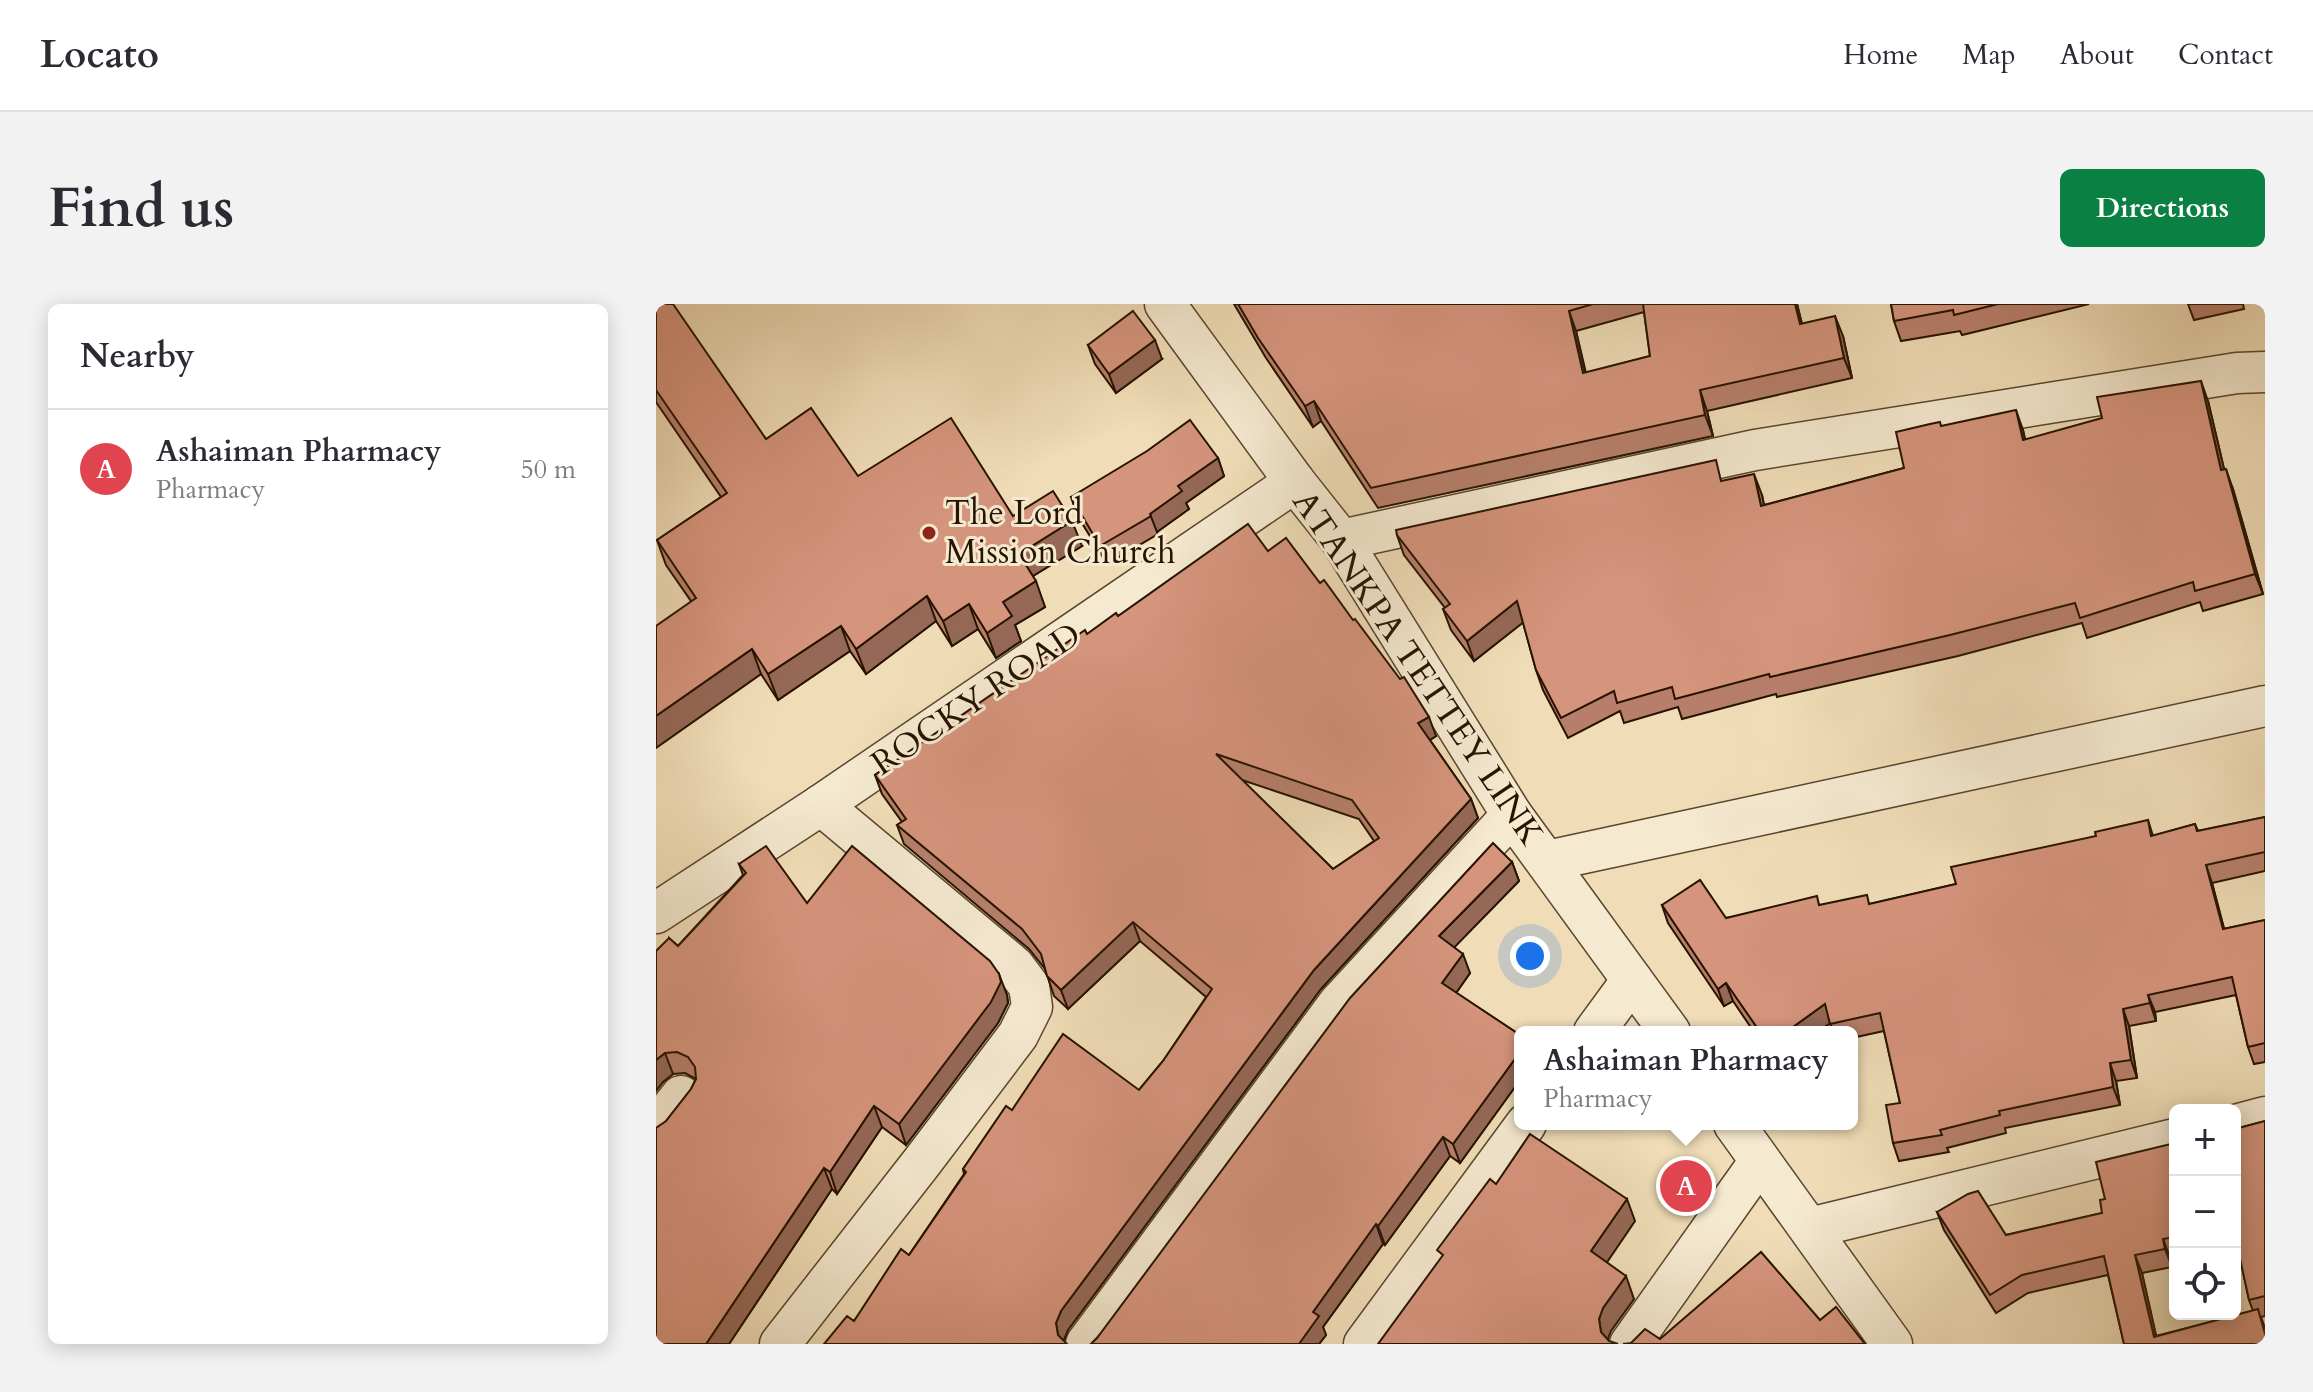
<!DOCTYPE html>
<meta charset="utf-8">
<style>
body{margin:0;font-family:Cardo,serif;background:#f2f2f3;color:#2b2b33}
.controls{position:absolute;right:24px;bottom:24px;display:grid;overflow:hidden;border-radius:12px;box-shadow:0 4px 20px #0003}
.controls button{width:72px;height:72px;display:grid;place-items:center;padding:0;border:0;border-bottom:2px solid #e1e1e2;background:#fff;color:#2b2b33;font:40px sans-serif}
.you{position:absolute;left:874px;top:652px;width:28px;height:28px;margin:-20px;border:6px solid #fff;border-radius:50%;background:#1a73e8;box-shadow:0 0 0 12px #1a73e833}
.badge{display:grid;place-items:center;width:52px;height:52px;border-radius:50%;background:#0b8043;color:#fff;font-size:26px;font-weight:700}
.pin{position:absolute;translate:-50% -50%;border:4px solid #fff;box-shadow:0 2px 8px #0006}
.popup{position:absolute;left:858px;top:722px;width:344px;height:104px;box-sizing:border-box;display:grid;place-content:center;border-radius:12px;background:#fff;filter:drop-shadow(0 2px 6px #0005);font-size:26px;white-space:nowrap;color:#7c7c81}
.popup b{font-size:30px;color:#2b2b33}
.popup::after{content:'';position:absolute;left:50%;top:100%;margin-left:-16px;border:16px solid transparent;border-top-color:#fff}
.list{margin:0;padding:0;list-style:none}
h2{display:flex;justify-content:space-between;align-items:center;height:104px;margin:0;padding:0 32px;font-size:34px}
h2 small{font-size:26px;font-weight:400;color:#7c7c81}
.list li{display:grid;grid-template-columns:52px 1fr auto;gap:24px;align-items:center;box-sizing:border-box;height:120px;padding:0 32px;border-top:2px solid #e1e1e2}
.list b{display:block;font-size:30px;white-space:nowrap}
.list p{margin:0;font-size:26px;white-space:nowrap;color:#7c7c81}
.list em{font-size:26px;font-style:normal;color:#7c7c81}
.icon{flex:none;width:44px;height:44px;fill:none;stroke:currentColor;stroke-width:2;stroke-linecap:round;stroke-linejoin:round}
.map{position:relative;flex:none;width:1609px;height:1040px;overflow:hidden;border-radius:12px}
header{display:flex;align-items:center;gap:48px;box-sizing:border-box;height:112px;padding:0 40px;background:#fff;border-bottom:2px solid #e1e1e2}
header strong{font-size:38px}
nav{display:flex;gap:44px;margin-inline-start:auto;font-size:28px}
.intro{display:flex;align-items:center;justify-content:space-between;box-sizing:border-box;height:192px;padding:0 48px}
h1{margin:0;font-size:56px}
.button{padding:20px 36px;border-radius:12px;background:#0b8043;color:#fff;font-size:28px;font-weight:700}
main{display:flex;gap:48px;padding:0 48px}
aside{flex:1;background:#fff;border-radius:12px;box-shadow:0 4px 20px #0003}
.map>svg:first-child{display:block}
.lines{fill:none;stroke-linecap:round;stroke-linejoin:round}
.minor-casing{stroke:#58462e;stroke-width:43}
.minor{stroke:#f5e9d0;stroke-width:40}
.wall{fill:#b77f6b;stroke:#261301;stroke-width:2;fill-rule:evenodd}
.shaded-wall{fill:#956857;stroke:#261301;stroke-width:2}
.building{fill:#d5947c;stroke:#261301;stroke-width:2;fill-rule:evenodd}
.poi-dot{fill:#8f2418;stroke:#f5e9d0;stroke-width:3}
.labels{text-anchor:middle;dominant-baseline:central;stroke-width:6;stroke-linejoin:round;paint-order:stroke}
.poi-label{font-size:34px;fill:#261301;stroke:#f5e9d0;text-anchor:start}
.street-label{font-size:34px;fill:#261301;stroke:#f5e9d0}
</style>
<header>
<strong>Locato</strong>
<nav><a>Home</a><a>Map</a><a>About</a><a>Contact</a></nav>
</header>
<div class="intro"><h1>Find us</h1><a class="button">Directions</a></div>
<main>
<aside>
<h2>Nearby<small></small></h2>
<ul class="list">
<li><span class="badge" style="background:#e0444e">A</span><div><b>Ashaiman Pharmacy</b><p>Pharmacy</p></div><em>50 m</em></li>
</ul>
</aside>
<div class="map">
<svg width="1609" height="1040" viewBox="0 0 1609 1040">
<rect width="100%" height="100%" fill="#f0ddb7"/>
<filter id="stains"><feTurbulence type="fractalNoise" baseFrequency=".0025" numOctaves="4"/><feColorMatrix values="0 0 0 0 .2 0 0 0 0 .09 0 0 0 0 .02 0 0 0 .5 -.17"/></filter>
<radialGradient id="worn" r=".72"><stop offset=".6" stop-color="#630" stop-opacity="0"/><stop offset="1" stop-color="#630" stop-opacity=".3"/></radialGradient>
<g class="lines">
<g class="minor-casing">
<g id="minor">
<polyline points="509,0 639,178 685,236 856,511 1014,728"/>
<polyline points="685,236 1099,146 1581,69 1609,68"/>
<polyline points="891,557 1609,402"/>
<polyline points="0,609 165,501 639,178"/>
<polyline points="938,728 976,676"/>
<polyline points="1078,820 1236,1040"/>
<polyline points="1579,821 1609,813"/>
<polyline points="0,824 25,792"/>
<polyline points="1154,924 1519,835"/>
<polyline points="124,1040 266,858 362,731 376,703 373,682 358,662 165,501"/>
<polyline points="430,1040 683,699 856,511"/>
<polyline points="708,1040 870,820"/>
<polyline points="974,1040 1104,857"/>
</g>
</g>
<use href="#minor" class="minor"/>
</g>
<g class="wall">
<polygon points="0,0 110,135 202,172 357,212 426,242 377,272 389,303 359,321 365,337 340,354 322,325 296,342 280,317 210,370 194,347 122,396 105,370 35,297 10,261 1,236 65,193 0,98"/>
<path d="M578 0H1141L1146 20 1187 32 1196 74 1051 107 1057 132 722 204 665 117 657 123 610 54ZM988 8 994 52 930 69 920 27Z"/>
<polygon points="1235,0 1433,0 1306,31 1304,27 1245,37 1238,17"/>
<polygon points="1532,0 1587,0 1588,5 1538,16"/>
<polygon points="432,41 506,55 460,89 439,60"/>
<polygon points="1552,97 1568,165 1577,185 1607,290 1547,307 1544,298 1431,334 1426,319 1302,352 1121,393 1120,390 1026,415 1022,403 968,419 964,407 912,434 887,386 880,366 867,318 818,357 795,326 787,305 789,304 748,251 741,231 1106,191 1108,201 1248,164 1285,122 1367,126 1369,136"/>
<polygon points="562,154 568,172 530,199 533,205 501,228 502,230 451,260 421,211 415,193"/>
<path d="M612 247 780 432 774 436 815 495 822 514 665 685 412 1026 408 1037 198 1017 253 951 308 870 307 865 356 806 483 786 507 757 550 693 484 637 412 705 398 692 389 665 373 645 248 540 241 521 246 518 226 490 219 471 431 330 462 312ZM586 476 703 515 718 537 677 565Z"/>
<polygon points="1609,513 1609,567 1556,579 1568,625 1609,616 1609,758 1598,760 1592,743 1580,691 1499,708 1500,717 1473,722 1481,774 1460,777 1464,801 1349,824 1350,829 1291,844 1293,848 1243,857 1237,839 1244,799 1228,727 1196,734 1196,728 1177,728 1174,719 1161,728 1098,728 1077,697 1068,702 1012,619 1006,601 1070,614 1164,601 1214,600 1300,580 1492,516 1497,532 1539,520 1542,527"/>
<polygon points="856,558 863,577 798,643 814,669 800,689 864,731 864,776 804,859 794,852 729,941 727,940 667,1023 670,1031 663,1040 435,1040 441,1034"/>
<polygon points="83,560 151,599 351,691 352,699 342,719 250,841 226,823 181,890 176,885 73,1040 0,1040 10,817 35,785 40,775 29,769 17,770 7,778 13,634 22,642 87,571"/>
<polygon points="1609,817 1609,1012 1605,1013 1609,1024 1468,1040 1452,971 1372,989 1340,1009 1288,926 1281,908 1350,931 1446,909 1449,895 1519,839 1519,952 1514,953 1516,963 1486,969 1500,1032 1597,1007 1593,996 1581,939 1579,940 1579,825"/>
</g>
<g class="shaded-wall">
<polygon points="1139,0 1141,0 1151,40 1144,20"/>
<polygon points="913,7 920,27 934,90 927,69"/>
<polygon points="1179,12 1187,32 1196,74 1188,54"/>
<polygon points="499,36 506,55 460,89 453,70"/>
<polygon points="1545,77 1552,97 1573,186 1565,166"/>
<polygon points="1044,86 1051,107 1057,132 1049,111"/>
<polygon points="658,97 665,117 657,123 649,102"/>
<polygon points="1360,106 1367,126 1374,157 1367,136"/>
<polygon points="562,154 568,172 530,199 533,205 501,228 494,210 522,182"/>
<polygon points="1570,165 1577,185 1607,290 1599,270"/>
<polygon points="1098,170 1106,191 1112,222 1105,202"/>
<polygon points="416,217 426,242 372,275 363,250"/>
<polygon points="380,277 389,303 359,321 365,337 340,354 331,329 347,298"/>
<polygon points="271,292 280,317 210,370 200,345"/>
<polygon points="861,297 869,317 818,357 811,337"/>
<polygon points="313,300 322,325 296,342 287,317"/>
<polygon points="185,322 194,347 122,396 112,370"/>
<polygon points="96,345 105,370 0,444 0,412"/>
<polygon points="773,413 780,432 769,439 762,419"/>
<polygon points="815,495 822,514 665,685 412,1026 407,1038 402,1031 400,1019 405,1007 658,666"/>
<polygon points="856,558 863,577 790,652 783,632"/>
<polygon points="1550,561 1556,579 1573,643 1567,625"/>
<polygon points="477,618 484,637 412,705 405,686"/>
<polygon points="807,650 814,669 793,699 786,679"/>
<polygon points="343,670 351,691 352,699 342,719 250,841 243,820"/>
<polygon points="1070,679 1077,697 1068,702 1062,685"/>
<polygon points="1492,691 1499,708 1500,717 1494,699"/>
<polygon points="1169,700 1176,718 1161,728 1130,728"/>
<polygon points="1467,705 1473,722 1481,774 1475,756"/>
<polygon points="864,748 864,776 804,859 797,840"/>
<polygon points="9,749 17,770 7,778 0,787 0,756"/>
<polygon points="1454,759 1460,777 1464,801 1457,783"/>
<polygon points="218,802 226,823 181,890 174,868"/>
<polygon points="787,833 794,852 729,941 722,922"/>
<polygon points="168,864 176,885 73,1040 50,1040"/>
<polygon points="971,895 979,917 943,970 935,947"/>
<polygon points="720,920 727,940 667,1023 670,1031 663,1040 643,1040 657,1008"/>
<polygon points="1507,935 1514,953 1516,963 1509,945"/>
<polygon points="1479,951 1486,969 1502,1040 1498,1033"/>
<polygon points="970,972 978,995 955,1027 951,1037 945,1028 943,1015 947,1004"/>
</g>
<g class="building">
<polygon points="0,0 17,0 110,135 155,104 202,172 295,114 357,212 397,187 416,217 363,250 380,277 347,298 356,312 331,329 313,300 287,317 271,292 200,345 185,322 112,370 96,345 0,412 0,322 40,294 1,236 71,189 0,86"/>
<polygon points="582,0 937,0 913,7 927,69 994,52 987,0 1139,0 1144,20 1179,12 1188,54 1044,86 1049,111 715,184 658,97 649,102 602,34"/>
<polygon points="1235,0 1342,0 1298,11 1297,6 1238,17"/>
<polygon points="477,7 499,36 453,70 432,41"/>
<polygon points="1545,77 1565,166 1570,165 1599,270 1539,287 1537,278 1424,314 1419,299 1294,331 1114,373 1113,370 1019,395 1016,383 961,399 958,387 905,414 880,366 861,297 811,337 787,305 794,300 741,231 740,226 1060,156 1065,177 1098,170 1105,202 1248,164 1240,128 1274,120 1284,118 1285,122 1360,106 1367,136 1446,114 1441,93"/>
<polygon points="534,116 562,154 522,182 526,187 494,210 495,212 444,242 415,193 491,147"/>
<path d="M592 220 612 247 630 234 664 279 668 276 697 316 699 315 744 375 748 373 773 413 762 419 815 495 658 666 405 1007 400 1019 402 1031 411 1040H168L191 1012 198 1017 245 945 253 951 310 868 307 865 350 802 356 806 407 730 483 786 507 757 556 685 477 618 405 686 391 672 385 650 366 625 241 521 250 515 219 471 429 326 431 330 460 309 462 312ZM560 450 696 496 723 534 677 565Z"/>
<polygon points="1609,513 1609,548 1550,561 1567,625 1609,616 1609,739 1592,743 1576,673 1492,691 1494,699 1467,705 1475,756 1454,759 1457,783 1343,807 1344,811 1284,826 1286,831 1237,839 1230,801 1244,799 1224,709 1174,720 1169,700 1130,728 1104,728 1070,679 1062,685 1006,601 1044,576 1070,614 1161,592 1163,601 1211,591 1213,600 1300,580 1295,563 1440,532 1439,528 1492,516 1495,532 1539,520 1541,527"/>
<polygon points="837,539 856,558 783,632 807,650 786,679 864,731 864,748 797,840 787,833 722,922 720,920 657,1008 663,1012 643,1040 435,1040 441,1034 694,694"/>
<polygon points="110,542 151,599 196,542 334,657 343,670 345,678 335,698 243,820 218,802 174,868 168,864 50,1040 0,1040 0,824 10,817 35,785 40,775 39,763 32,753 21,748 9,749 0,756 0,647 13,634 22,642 90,569 83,560"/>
<polygon points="1609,817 1609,992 1593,996 1579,932 1579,825"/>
<polygon points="874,830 971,895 935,947 970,972 947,1004 943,1015 945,1028 953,1037 962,1040 722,1040 787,951 781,946 834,875 840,880"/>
<polygon points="1519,839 1519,933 1507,935 1509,945 1479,951 1498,1033 1602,1005 1609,1030 1609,1040 1468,1040 1448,952 1366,971 1334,991 1281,908 1312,890 1322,887 1350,931 1446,909 1444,896 1449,895 1440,858"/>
<polygon points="1105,948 1164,1016 1180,1003 1209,1040 967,1040 975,1039 989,1025 1004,1035"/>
</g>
<circle class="poi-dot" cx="273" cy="229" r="8"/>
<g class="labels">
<g class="poi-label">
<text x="289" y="209">The Lord<tspan x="289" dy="39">Mission Church</tspan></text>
</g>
<g class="street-label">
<text transform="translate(762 364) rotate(56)">ATANKPA TETTEY LINK</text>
<text transform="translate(320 395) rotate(-34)">ROCKY ROAD</text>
</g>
</g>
<rect width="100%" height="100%" filter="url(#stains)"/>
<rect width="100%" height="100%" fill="url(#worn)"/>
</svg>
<div class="controls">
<button>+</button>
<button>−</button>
<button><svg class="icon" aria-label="locate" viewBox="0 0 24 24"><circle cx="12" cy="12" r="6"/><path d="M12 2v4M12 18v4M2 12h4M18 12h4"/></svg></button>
</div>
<div class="you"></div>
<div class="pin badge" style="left:1030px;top:882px;background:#e0444e">A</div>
<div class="popup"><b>Ashaiman Pharmacy</b>Pharmacy</div>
</div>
</main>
